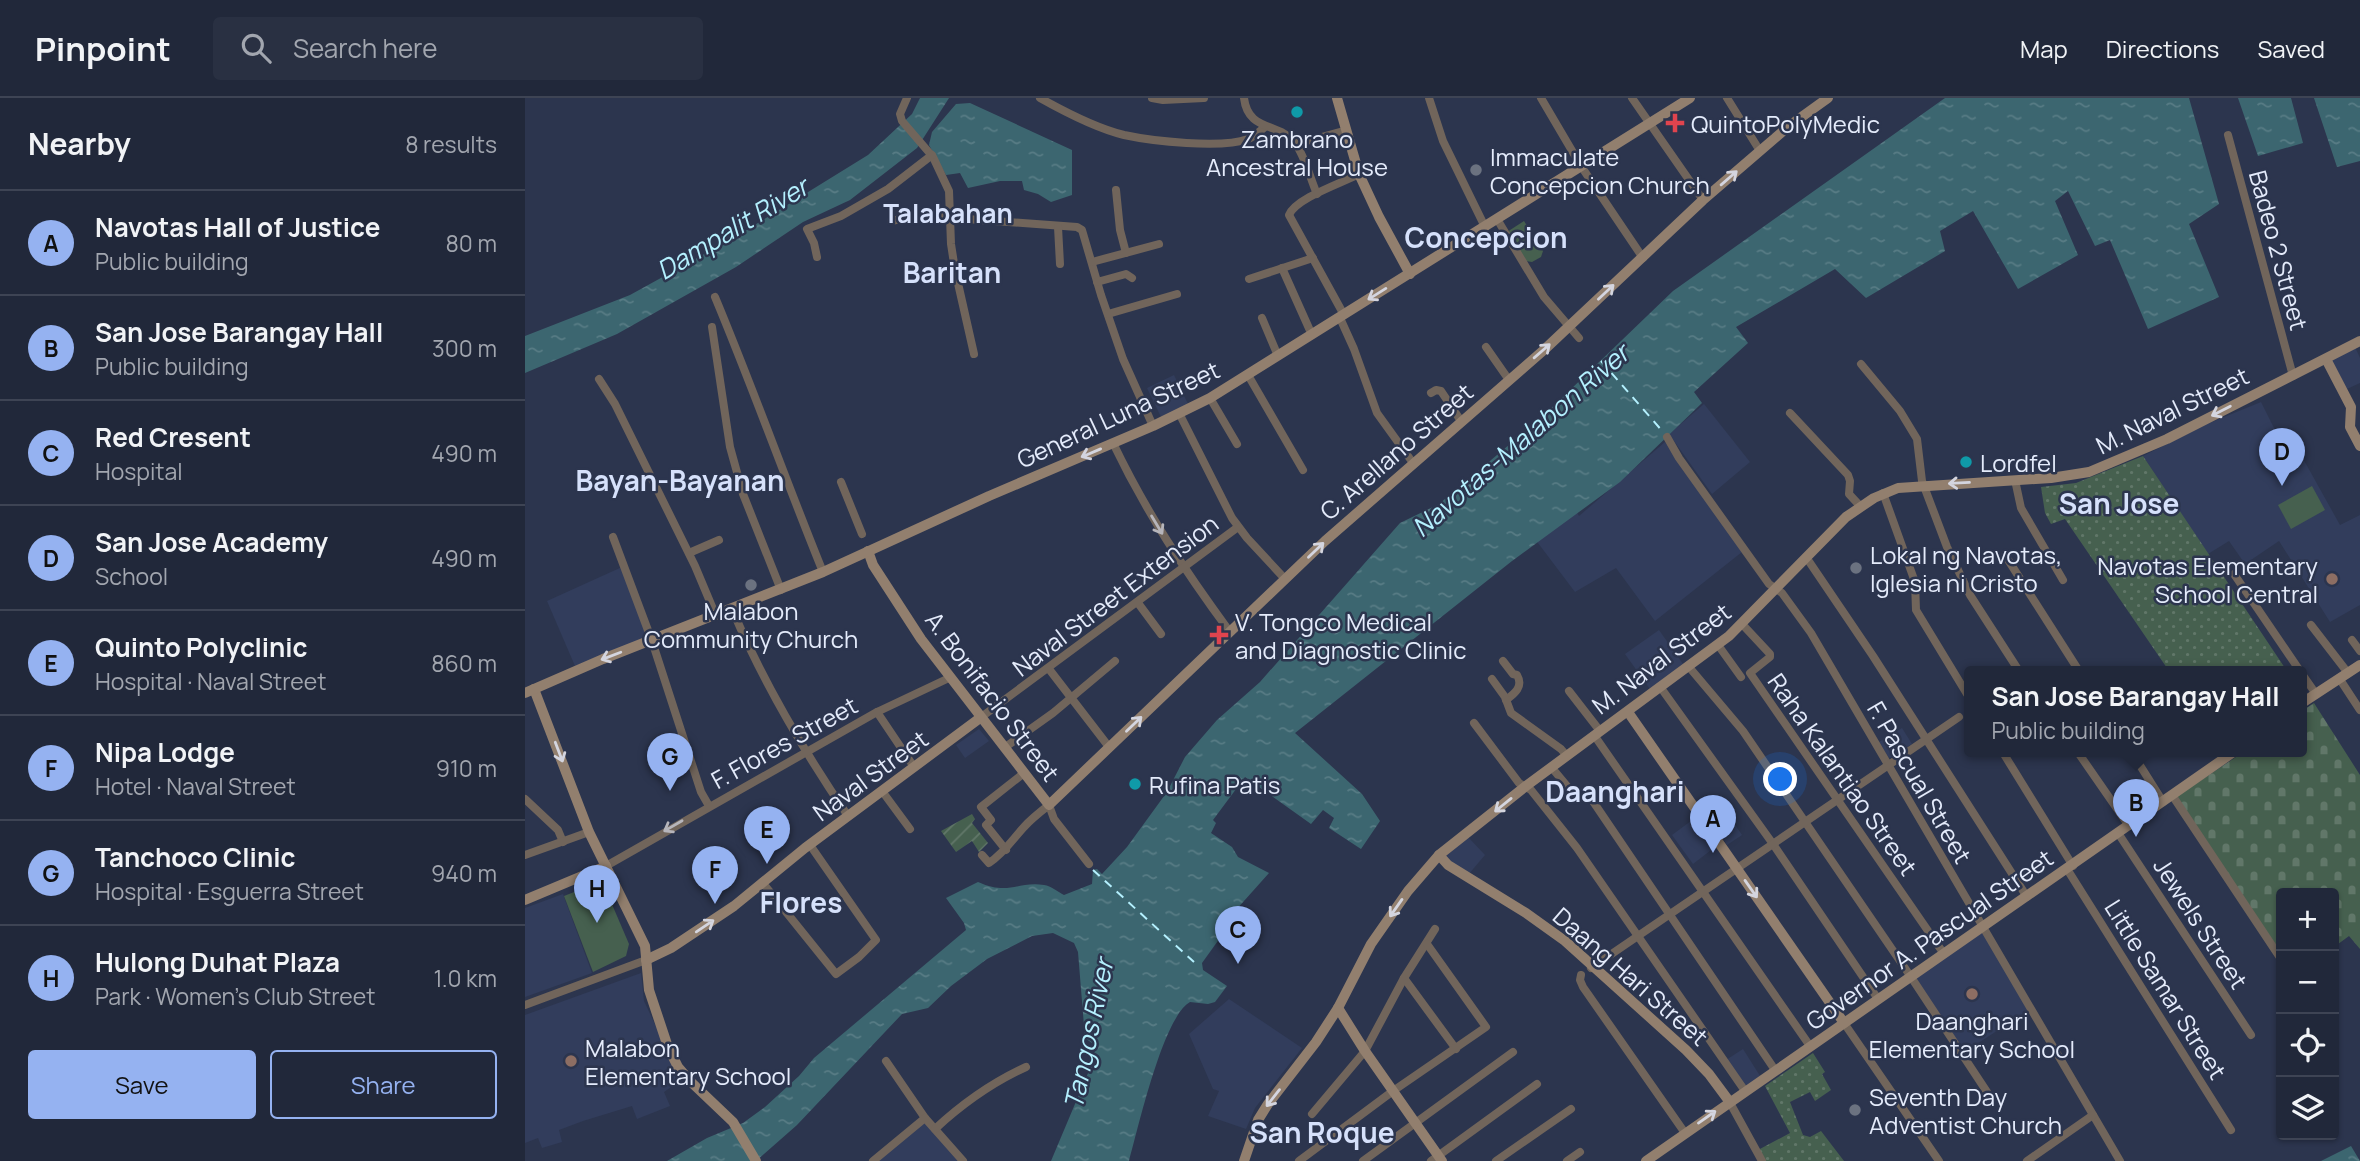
<!DOCTYPE html>
<meta charset="utf-8">
<style>
body{margin:0;font-family:Manrope,sans-serif;background:#293042;color:#f1f3f6}
.controls{position:absolute;right:21px;bottom:21px;display:grid;overflow:hidden;border-radius:7px;box-shadow:0 2px 5px #0004}
.controls button{width:63px;height:63px;display:grid;place-items:center;padding:0;border:0;border-bottom:2px solid #3e4454;background:#21283a;color:#f1f3f6;font:35px sans-serif}
.you{position:absolute;left:1256px;top:682px;width:24px;height:24px;margin:-18px;border:5px solid #fff;border-radius:50%;background:#1a73e8;box-shadow:0 0 0 10px #1a73e833}
.badge{display:grid;place-items:center;width:46px;height:46px;border-radius:50%;background:#95b2f1;color:#111;font-size:23px;font-weight:700}
.pin{position:absolute;translate:-50% -58px;filter:drop-shadow(0 2px 4px #0008)}
.pin::after{content:'';position:absolute;top:37px;width:24px;height:21px;background:inherit;clip-path:polygon(0 0,100% 0,50% 100%)}
.popup{position:absolute;left:1439px;top:568px;width:343px;height:91px;box-sizing:border-box;display:grid;place-content:center;border-radius:7px;background:#21283a;filter:drop-shadow(0 2px 5px #0005);font-size:23px;white-space:nowrap;color:#a2a6af}
.popup b{font-size:26px;color:#f1f3f6}
.popup::after{content:'';position:absolute;left:50%;top:100%;margin-left:-14px;border:14px solid transparent;border-top-color:#21283a}
.list{margin:0;padding:0;list-style:none}
h2{display:flex;justify-content:space-between;align-items:center;height:91px;margin:0;padding:0 28px;font-size:30px}
h2 small{font-size:23px;font-weight:400;color:#a2a6af}
.list li{display:grid;grid-template-columns:46px 1fr auto;gap:21px;align-items:center;box-sizing:border-box;height:105px;padding:0 28px;border-top:2px solid #3e4454}
.list b{display:block;font-size:26px;white-space:nowrap}
.list p{margin:0;font-size:23px;white-space:nowrap;color:#a2a6af}
.list em{font-size:23px;font-style:normal;color:#a2a6af}
.actions{display:flex;gap:14px;padding:21px 28px}
.actions a{flex:1;padding:16px 0;border:2px solid #95b2f1;border-radius:7px;text-align:center;font-size:24px;color:#95b2f1}
.actions .main{background:#95b2f1;color:#111}
.icon{flex:none;width:38px;height:38px;fill:none;stroke:currentColor;stroke-width:2;stroke-linecap:round;stroke-linejoin:round}
.map{position:relative;flex:none;width:1835px;height:1063px;overflow:hidden}
header{display:flex;align-items:center;gap:42px;box-sizing:border-box;height:98px;padding:0 35px;background:#21283a;border-bottom:2px solid #3e4454}
header strong{font-size:33px}
nav{display:flex;gap:38px;margin-inline-start:auto;font-size:24px}
.search{width:490px;height:63px;background:#293042;display:flex;align-items:center;gap:18px;box-sizing:border-box;padding:0 24px;border-radius:7px;color:#a2a6af;font-size:26px}
main{display:flex}
aside{flex:1;background:#21283a}
.map>svg:first-child{display:block}
.built{fill:#323d5c}
.grass{fill:url(#grass-dots)}
.cemetery{fill:url(#cemetery-stones)}
.park{fill:#46604f}
.garden{fill:url(#garden-furrows)}
.water{fill:url(#water-ripples)}
.lines{fill:none;stroke-linecap:round;stroke-linejoin:round}
.ferry{stroke:#b4f0fe;stroke-width:2;stroke-dasharray:9 7;stroke-linecap:butt}
.street{stroke:#71655b;stroke-width:8}
.secondary{stroke:#927f6e;stroke-width:10}
.oneway{stroke:#d4d5df}
.oneway2{stroke:#b6b5bb}
.culture-dot{fill:#0f9aa8;stroke:#2c354e;stroke-width:2.5}
.health-dot{fill:#e0444e;stroke:#2c354e;stroke-width:2.5}
.worship-dot{fill:#6b7280;stroke:#2c354e;stroke-width:2.5}
.education-dot{fill:#8d6e63;stroke:#2c354e;stroke-width:2.5}
.labels{text-anchor:middle;dominant-baseline:central;stroke-width:5;stroke-linejoin:round;paint-order:stroke}
.poi-label{font-size:24px;fill:#e4ebfb;stroke:#2c354e;text-anchor:start}
.street-label{font-size:24px;fill:#e4ebfb;stroke:#2c354e}
.neighbourhood-label{font-size:26px;font-weight:bold;fill:#d6e1fb;stroke:#2c354e}
.water-label{font-size:26px;font-style:italic;fill:#b4f0fe;stroke:#2c354e}
.quarter-label{font-size:28px;font-weight:bold;fill:#d6e1fb;stroke:#2c354e}
</style>
<header>
<strong>Pinpoint</strong>
<div class="search"><svg class="icon" aria-label="search" viewBox="0 0 24 24"><circle cx="10" cy="10" r="6"/><path d="M15 15l6 6"/></svg>Search here</div>
<nav><a>Map</a><a>Directions</a><a>Saved</a></nav>
</header>
<main>
<aside>
<h2>Nearby<small>8 results</small></h2>
<ul class="list">
<li><span class="badge">A</span><div><b>Navotas Hall of Justice</b><p>Public building</p></div><em>80 m</em></li>
<li><span class="badge">B</span><div><b>San Jose Barangay Hall</b><p>Public building</p></div><em>300 m</em></li>
<li><span class="badge">C</span><div><b>Red Cresent</b><p>Hospital</p></div><em>490 m</em></li>
<li><span class="badge">D</span><div><b>San Jose Academy</b><p>School</p></div><em>490 m</em></li>
<li><span class="badge">E</span><div><b>Quinto Polyclinic</b><p>Hospital · Naval Street</p></div><em>860 m</em></li>
<li><span class="badge">F</span><div><b>Nipa Lodge</b><p>Hotel · Naval Street</p></div><em>910 m</em></li>
<li><span class="badge">G</span><div><b>Tanchoco Clinic</b><p>Hospital · Esguerra Street</p></div><em>940 m</em></li>
<li><span class="badge">H</span><div><b>Hulong Duhat Plaza</b><p>Park · Women's Club Street</p></div><em>1.0 km</em></li>
</ul>
<div class="actions"><a class="main">Save</a><a>Share</a></div>
</aside>
<div class="map">
<svg width="1835" height="1063" viewBox="0 0 1835 1063">
<defs>
<pattern id="grass-dots" width="8" height="8" patternUnits="userSpaceOnUse" patternTransform="scale(1.75)"><rect width="8" height="8" fill="#46604f"/><path d="M2 2h.1M6 6h.1" fill="none" stroke="#617769" stroke-width="1.8" stroke-linecap="round"/></pattern>
<pattern id="cemetery-stones" width="16" height="16" patternUnits="userSpaceOnUse" patternTransform="scale(1.75)"><rect width="16" height="16" fill="#46604f"/><path d="M2 7V4a2 2 0 0 1 4 0v3zM10 15v-3a2 2 0 0 1 4 0v3z" fill="#617769"/></pattern>
<pattern id="garden-furrows" width="10" height="10" patternUnits="userSpaceOnUse" patternTransform="scale(1.75)"><rect width="10" height="10" fill="#46604f"/><path d="M-1 1l2-2M0 10L10 0M9 11l2-2" fill="none" stroke="#617769"/></pattern>
<pattern id="water-ripples" width="26" height="14" patternUnits="userSpaceOnUse" patternTransform="scale(1.75)"><rect width="26" height="14" fill="#3c6670"/><path d="M2 4q2-2 4 0t4 0M15 11q2-2 4 0t4 0" fill="none" stroke="#587c85"/></pattern>
</defs>
<rect width="100%" height="100%" fill="#2c354e"/>
<g class="built">
<polygon points="1830,249 1835,260 1835,285 1822,291 1806,262"/>
<polygon points="649,277 663,306 636,319 622,290"/>
<polygon points="1736,304 1757,346 1771,348 1815,427 1835,417 1835,507 1805,524 1754,443 1720,466 1704,443 1683,456 1618,358 1682,326"/>
<polygon points="1179,306 1225,364 1187,396 1144,336"/>
<polygon points="1140,344 1217,454 1130,523 1091,470 1050,494 994,420 1044,400 1054,418"/>
<polygon points="97,469 125,539 50,568 22,503"/>
<polygon points="1134,532 1158,566 1125,591 1100,556"/>
<polygon points="1377,630 1387,646 1364,660 1354,644"/>
<polygon points="454,631 464,643 440,660 431,647"/>
<polygon points="1192,700 1217,737 1202,747 1177,710"/>
<polygon points="1170,720 1190,749 1168,766 1147,737"/>
<polygon points="943,739 960,757 943,777 920,759"/>
<polygon points="38,796 67,875 0,899 0,810"/>
<polygon points="1458,834 1504,912 1438,955 1389,881"/>
<polygon points="116,875 119,903 156,982 139,994 145,1008 112,1021 107,1008 58,1023 34,1032 37,1044 17,1050 13,1040 0,1045 0,917"/>
<polygon points="704,901 777,950 730,1010 721,1031 683,1018 694,993 688,991 664,936"/>
<polygon points="1218,951 1237,981 1220,992 1201,962"/>
<polygon points="401,1022 437,1063 353,1063"/>
</g>
<g class="grass">
<polygon points="1618,358 1762,573 1644,573 1540,421 1526,426 1520,415 1516,389 1551,385"/>
<polygon points="1288,955 1300,974 1297,976 1306,992 1290,1003 1285,994 1265,1004 1278,1037 1285,1039 1296,1033 1319,1063 1240,1063 1233,1052 1265,1035 1240,988"/>
</g>
<polygon class="cemetery" points="1789,605 1835,677 1835,851 1824,838 1809,849 1809,795 1756,795 1756,860 1651,699 1720,653 1777,653 1777,613"/>
<g class="park">
<polygon points="999,123 1018,153 1016,159 1007,164 1001,163 982,134"/>
<polygon points="1787,388 1800,412 1766,431 1753,407"/>
<polygon points="77,783 104,846 101,858 68,874 39,798"/>
</g>
<polygon class="garden" points="447,716 450,721 447,725 463,745 454,754 447,743 431,754 416,733"/>
<g class="water">
<polygon points="395,0 424,0 392,50 325,102 278,124 211,169 92,236 0,275 0,238 105,197 212,138 343,57 387,16"/>
<path d="M1420 0H1664L1694 106 1664 126 1694 199 1623 231 1585 142 1570 148 1543 93 1530 103 1553 157 1493 191 1448 113 1415 133 1420 153 1341 200 1310 171 1211 229 1223 245 1169 294 1177 305 1095 384 987 463 770 635 837 696 855 723 836 751 804 730 809 720 798 712 786 726 720 679 688 722 691 725 686 735 707 749 713 759 744 775 702 822 700 833 677 865 678 872 702 888 690 904 683 906 665 904C638 919 613 1031 604 1063H526L566 968 571 948 560 940 553 854 549 845 528 835 507 838 462 861 426 888 403 910 377 916 272 1027 231 1063H142L182 1040 218 1025 240 1009 274 978 289 960 441 832 439 825 421 800 453 784C484 798 493 783 519 787 526 788 533 794 539 797L567 786 568 772 572 771 577 776 602 749 642 694 660 659 692 622 735 584 875 425 914 406 1018 318 1148 193Z"/>
<polygon points="1713,0 1766,0 1778,45 1733,58"/>
<polygon points="1789,0 1835,0 1835,63 1812,69"/>
<polygon points="445,5 547,52 547,97 526,104 513,96 499,92 497,83 475,83 443,90 435,75 421,77 404,47 407,34 431,6"/>
<polygon points="1826,1048 1835,1063 1796,1063"/>
</g>
<g class="lines">
<g class="ferry">
<polyline points="1076,263 1139,335"/>
<polyline points="568,772 669,864"/>
</g>
<g class="street">
<polyline points="382,0 375,16 377,23 408,59 424,93 426,146 430,172 449,256"/>
<path d="M515 0C540 14 570 30 599 37 627 43 696 51 723 41 729 39 735 33 740 29"/>
<polyline points="627,0 638,2 679,0"/>
<path d="M719 0C723 34 754 24 770 45 780 58 785 80 792 96"/>
<polyline points="904,0 918,43 960,129"/>
<polyline points="1016,0 1056,68 1118,160"/>
<polyline points="1107,0 1178,102"/>
<polyline points="1202,0 1235,53"/>
<polyline points="1703,37 1768,278"/>
<polyline points="771,46 822,32"/>
<polyline points="591,92 595,132 601,155"/>
<polyline points="972,121 1019,199 1054,240"/>
<path d="M366 123C382 120 415 112 428 120L552 129 557 132 576 197 598 261 628 328"/>
<polyline points="533,129 535,166"/>
<polyline points="292,159 289,145 282,131 316,118 363,91 407,57"/>
<polyline points="567,164 634,146"/>
<polyline points="757,170 787,237"/>
<polyline points="724,181 788,160"/>
<polyline points="572,184 601,176 607,180"/>
<path d="M190 199C228 290 261 383 298 474"/>
<polyline points="583,216 652,196"/>
<path d="M819 217 764 117C771 100 817 85 834 76"/>
<polyline points="737,220 753,258"/>
<polyline points="815,220 829,251 852,315 888,365"/>
<polyline points="187,229 205,349 218,396 256,492"/>
<polyline points="961,249 984,282"/>
<polyline points="1336,266 1375,313 1392,341 1397,383 1422,449 1445,497 1494,573"/>
<polyline points="723,277 778,372"/>
<polyline points="74,281 90,306 170,468 191,518"/>
<polyline points="906,295 911,292 916,293 936,323"/>
<polyline points="685,300 712,346"/>
<polyline points="654,315 707,420 722,440 760,481"/>
<polyline points="1265,315 1323,377 1325,383 1324,396 1336,409"/>
<polyline points="1142,339 1154,360 1244,486 1257,495 1286,535 1595,1063"/>
<path d="M588 345C621 414 660 473 705 534"/>
<polyline points="1490,382 1496,410 1538,482"/>
<polyline points="316,384 337,436"/>
<polyline points="1358,395 1390,484 1391,512 1445,601"/>
<polyline points="88,439 127,543 176,694 184,708"/>
<polyline points="164,455 194,442"/>
<polyline points="1480,457 1554,573"/>
<polyline points="1281,459 1348,558 1502,799"/>
<polyline points="1709,476 1775,573"/>
<polyline points="613,505 636,536"/>
<path d="M207 511C238 584 278 652 323 718"/>
<polyline points="1217,526 1245,556 1245,559 1225,575 1419,856"/>
<polyline points="1786,527 1823,575"/>
<polyline points="1827,542 1835,553"/>
<polyline points="1193,547 1216,579"/>
<path d="M978 563 988 576 992 577C999 589 989 596 981 602"/>
<polyline points="1164,569 1218,633 1386,879 1466,1000"/>
<polyline points="524,571 584,649"/>
<polyline points="1777,576 1791,596"/>
<polyline points="1814,580 1835,612"/>
<polyline points="967,581 980,599 986,615 1036,651 1042,658"/>
<polyline points="1136,590 1248,746 1353,901"/>
<polyline points="1044,593 1075,633"/>
<polyline points="352,614 389,669"/>
<polyline points="455,620 713,429"/>
<polyline points="949,625 994,685 1006,692 1052,750 1220,993"/>
<polyline points="1069,637 1285,948"/>
<polyline points="479,650 528,615 590,563"/>
<polyline points="1477,653 1548,768"/>
<polyline points="1552,653 1604,728"/>
<polyline points="1606,653 1638,704"/>
<polyline points="1027,670 1052,700 1063,696 1250,972"/>
<polyline points="357,693 385,731"/>
<polyline points="1647,697 1756,861"/>
<polyline points="0,701 33,732 38,744"/>
<polyline points="1593,735 1726,937"/>
<polyline points="481,752 461,727 466,722 456,709 499,675"/>
<polyline points="0,757 64,734"/>
<path d="M457 757 464 765C479 755 487 742 499 729 506 721 515 714 524 707L529 721 564 766"/>
<polyline points="81,768 352,614 424,580"/>
<polyline points="1542,771 1706,1032"/>
<polyline points="237,784 311,876 334,859 351,842 285,747"/>
<polyline points="1066,870 1434,619"/>
<polyline points="1056,877 1055,882 1058,889 1160,1035"/>
<polyline points="879,880 931,951"/>
<polyline points="0,907 121,862"/>
<polyline points="1319,925 1414,1063"/>
<polyline points="361,963 400,1020 438,1063"/>
<polyline points="1204,1003 1237,1063"/>
<polyline points="787,1016 840,953 879,880 910,831"/>
<path d="M410 1031C438 1005 466 985 501 969"/>
<polyline points="348,1063 400,1020"/>
<polyline points="774,1063 868,993 961,929 902,846"/>
<polyline points="838,1063 988,954"/>
<polyline points="906,1063 1012,986"/>
<polyline points="971,1063 1046,1011"/>
<polyline points="1042,1063 1055,1054"/>
<polyline points="1502,1063 1568,1017"/>
</g>
<g class="secondary">
<polyline points="812,0 834,76 854,119 885,176"/>
<polyline points="1801,261 1826,309 1825,329 1835,348"/>
<polyline points="343,453 348,467 396,541 524,707 800,443 1020,251 1178,102 1264,28 1303,0"/>
<polyline points="9,591 64,734 120,848 124,892 143,949 153,969 166,984 208,1024 231,1063"/>
<polyline points="0,595 78,561 298,474 464,398 628,328 685,300 1165,0"/>
<polyline points="1777,605 1835,567"/>
<polyline points="1103,614 1319,925"/>
<polyline points="914,757 923,767 1001,815 1040,843 1161,952 1184,976 1204,1003"/>
<polyline points="0,802 81,768"/>
<polyline points="121,862 146,850 209,808 280,750 455,620"/>
<polyline points="813,910 840,953 917,1063"/>
<polyline points="719,1063 733,1022 743,1006 791,944 813,910 846,846 883,793 914,757 1001,688 1204,538 1321,419 1349,400 1373,390 1526,380 1564,374 1642,341 1835,243"/>
<polyline points="1121,1063 1710,653"/>
</g>
</g>
<defs><path id="oneway-shaft" d="M-6 0H5M1.5-3L5.5 0L1.5 3" fill="none" stroke-width="1.6" stroke-linecap="round" stroke-linejoin="round" transform="scale(1.75)"/></defs>
<g class="oneway">
<use href="#oneway-shaft" transform="translate(1204 80) rotate(-41)"/>
<use href="#oneway-shaft" transform="translate(1081 194) rotate(-43)"/>
<use href="#oneway-shaft" transform="translate(852 196) rotate(148)"/>
<use href="#oneway-shaft" transform="translate(1017 253) rotate(-41)"/>
<use href="#oneway-shaft" transform="translate(1696 313) rotate(153)"/>
<use href="#oneway-shaft" transform="translate(566 355) rotate(157)"/>
<use href="#oneway-shaft" transform="translate(1434 385) rotate(177)"/>
<use href="#oneway-shaft" transform="translate(791 452) rotate(-44)"/>
<use href="#oneway-shaft" transform="translate(86 558) rotate(159)"/>
<use href="#oneway-shaft" transform="translate(609 626) rotate(-44)"/>
<use href="#oneway-shaft" transform="translate(34 654) rotate(69)"/>
<use href="#oneway-shaft" transform="translate(978 707) rotate(141)"/>
<use href="#oneway-shaft" transform="translate(1226 791) rotate(55)"/>
<use href="#oneway-shaft" transform="translate(871 810) rotate(125)"/>
<use href="#oneway-shaft" transform="translate(180 828) rotate(-34)"/>
<use href="#oneway-shaft" transform="translate(748 1000) rotate(128)"/>
<use href="#oneway-shaft" transform="translate(1182 1019) rotate(-35)"/>
</g>
<g class="oneway2">
<use href="#oneway-shaft" transform="translate(632 427) rotate(59)"/>
<use href="#oneway-shaft" transform="translate(148 728) rotate(150)"/>
</g>
<g class="culture-dot">
<circle cx="772" cy="14" r="7"/>
<circle cx="1441" cy="364" r="7"/>
<circle cx="610" cy="686" r="7"/>
</g>
<g class="health-dot">
<path d="M1146.5 14.5h7v7h7v7h-7v7h-7v-7h-7v-7h7z"/>
<path d="M690.5 526.5h7v7h7v7h-7v7h-7v-7h-7v-7h7z"/>
</g>
<g class="worship-dot">
<circle cx="951" cy="72" r="7"/>
<circle cx="1331" cy="470" r="7"/>
<circle cx="226" cy="487" r="7"/>
<circle cx="1330" cy="1012" r="7"/>
</g>
<g class="education-dot">
<circle cx="1807" cy="481" r="7"/>
<circle cx="1447" cy="896" r="7"/>
<circle cx="46" cy="963" r="7"/>
</g>
<g class="labels">
<g class="poi-label">
<text x="1166" y="25">QuintoPolyMedic</text>
<text x="772" y="40" text-anchor="middle">Zambrano<tspan x="772" dy="28">Ancestral House</tspan></text>
<text x="965" y="58">Immaculate<tspan x="965" dy="28">Concepcion Church</tspan></text>
<text x="1455" y="364">Lordfel</text>
<text x="1345" y="456">Lokal ng Navotas,<tspan x="1345" dy="28">Iglesia ni Cristo</tspan></text>
<text x="1793" y="467" text-anchor="end">Navotas Elementary<tspan x="1793" dy="28">School Central</tspan></text>
<text x="226" y="512" text-anchor="middle">Malabon<tspan x="226" dy="28">Community Church</tspan></text>
<text x="710" y="523">V. Tongco Medical<tspan x="710" dy="28">and Diagnostic Clinic</tspan></text>
<text x="624" y="686">Rufina Patis</text>
<text x="1447" y="922" text-anchor="middle">Daanghari<tspan x="1447" dy="28">Elementary School</tspan></text>
<text x="60" y="949">Malabon<tspan x="60" dy="28">Elementary School</tspan></text>
<text x="1344" y="998">Seventh Day<tspan x="1344" dy="28">Adventist Church</tspan></text>
</g>
<g class="street-label">
<text transform="translate(1754 152) rotate(75)">Badeo 2 Street</text>
<text transform="translate(1647 312) rotate(-26)">M. Naval Street</text>
<text transform="translate(593 316) rotate(-25)">General Luna Street</text>
<text transform="translate(871 353) rotate(-41)">C. Arellano Street</text>
<text transform="translate(590 497) rotate(-37)">Naval Street Extension</text>
<text transform="translate(1136 560) rotate(-37)">M. Naval Street</text>
<text transform="translate(468 598) rotate(53)">A. Bonifacio Street</text>
<text transform="translate(259 644) rotate(-29)">F. Flores Street</text>
<text transform="translate(1318 676) rotate(55)">Raha Kalantiao Street</text>
<text transform="translate(345 677) rotate(-36)">Naval Street</text>
<text transform="translate(1395 684) rotate(60)">F. Pascual Street</text>
<text transform="translate(1676 825) rotate(57)">Jewels Street</text>
<text transform="translate(1404 841) rotate(-35)">Governor A. Pascual Street</text>
<text transform="translate(1106 878) rotate(41)">Daang Hari Street</text>
<text transform="translate(1641 891) rotate(58)">Little Samar Street</text>
</g>
<g class="neighbourhood-label">
<text x="423" y="115">Talabahan</text>
</g>
<g class="water-label">
<text transform="translate(207 130) rotate(-31)">Dampalit River</text>
<text transform="translate(995 342) rotate(-41)">Navotas-Malabon River</text>
<text transform="translate(563 936) rotate(-78)">Tangos River</text>
</g>
<g class="quarter-label">
<text x="961" y="139">Concepcion</text>
<text x="427" y="174">Baritan</text>
<text x="155" y="382">Bayan-Bayanan</text>
<text x="1594" y="405">San Jose</text>
<text x="1090" y="693">Daanghari</text>
<text x="276" y="804">Flores</text>
<text x="797" y="1034">San Roque</text>
</g>
</g>
</svg>
<div class="controls">
<button>+</button>
<button>−</button>
<button><svg class="icon" aria-label="locate" viewBox="0 0 24 24"><circle cx="12" cy="12" r="6"/><path d="M12 2v4M12 18v4M2 12h4M18 12h4"/></svg></button>
<button><svg class="icon" aria-label="layers" viewBox="0 0 24 24"><path d="M12 4l9 5-9 5-9-5zM3 14l9 5 9-5"/></svg></button>
</div>
<div class="you"></div>
<div class="pin badge" style="left:1188px;top:755px">A</div>
<div class="pin badge" style="left:1611px;top:739px">B</div>
<div class="popup"><b>San Jose Barangay Hall</b>Public building</div>
<div class="pin badge" style="left:713px;top:866px">C</div>
<div class="pin badge" style="left:1757px;top:388px">D</div>
<div class="pin badge" style="left:242px;top:766px">E</div>
<div class="pin badge" style="left:190px;top:806px">F</div>
<div class="pin badge" style="left:145px;top:693px">G</div>
<div class="pin badge" style="left:72px;top:825px">H</div>
</div>
</main>
